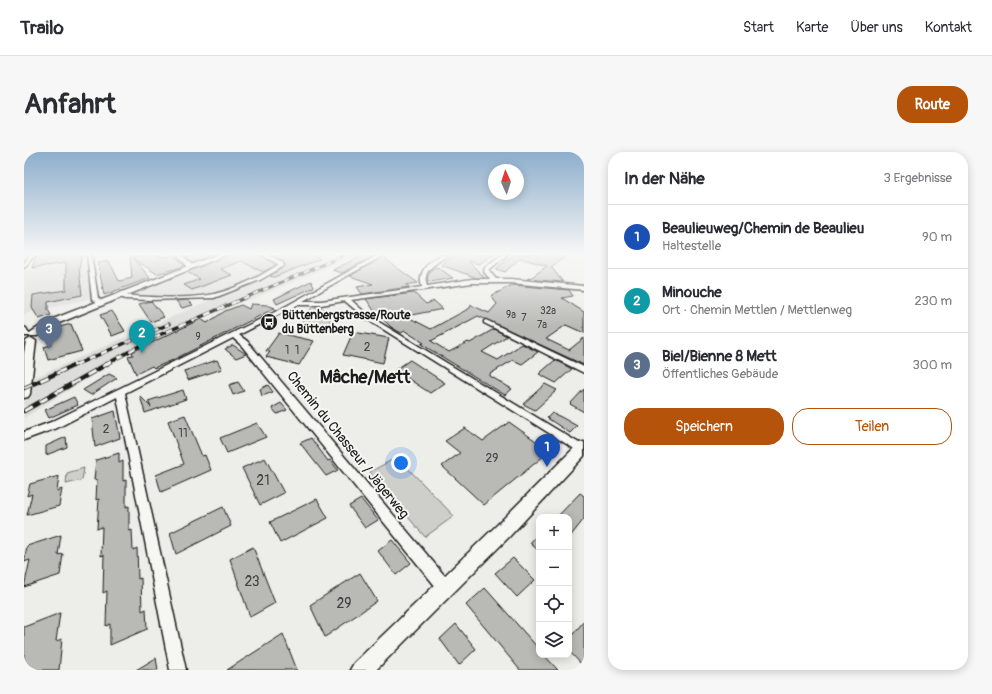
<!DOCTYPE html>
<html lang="de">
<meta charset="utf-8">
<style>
body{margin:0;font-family:Pangolin,sans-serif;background:#f7f7f7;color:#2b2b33}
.controls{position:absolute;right:12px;bottom:12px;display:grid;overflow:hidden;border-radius:8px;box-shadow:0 2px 10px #0003}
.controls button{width:36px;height:36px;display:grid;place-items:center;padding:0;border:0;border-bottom:1px solid #e1e1e2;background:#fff;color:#2b2b33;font:20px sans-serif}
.compass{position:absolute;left:464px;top:12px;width:36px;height:36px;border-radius:50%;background:#fff;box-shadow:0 2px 10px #0003;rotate:357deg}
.you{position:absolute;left:377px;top:311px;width:14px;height:14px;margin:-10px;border:3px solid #fff;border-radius:50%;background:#1a73e8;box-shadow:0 0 0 6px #1a73e833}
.badge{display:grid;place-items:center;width:26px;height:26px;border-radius:50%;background:#b45309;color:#fff;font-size:13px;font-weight:700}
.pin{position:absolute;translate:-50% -33px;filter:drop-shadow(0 1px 2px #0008)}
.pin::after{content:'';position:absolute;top:21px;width:14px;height:12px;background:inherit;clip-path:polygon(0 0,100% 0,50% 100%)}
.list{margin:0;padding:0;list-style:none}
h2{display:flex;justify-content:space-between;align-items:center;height:52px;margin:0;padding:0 16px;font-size:17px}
h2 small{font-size:13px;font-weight:400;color:#7c7c81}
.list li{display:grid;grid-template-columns:26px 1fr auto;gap:12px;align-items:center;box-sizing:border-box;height:64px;padding:0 16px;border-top:1px solid #e1e1e2}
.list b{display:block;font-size:15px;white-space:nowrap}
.list p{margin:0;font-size:13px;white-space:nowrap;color:#7c7c81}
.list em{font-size:13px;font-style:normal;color:#7c7c81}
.actions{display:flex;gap:8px;padding:12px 16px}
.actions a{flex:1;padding:9px 0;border:1px solid #b45309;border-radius:16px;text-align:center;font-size:14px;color:#b45309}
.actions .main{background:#b45309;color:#fff}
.icon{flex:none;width:22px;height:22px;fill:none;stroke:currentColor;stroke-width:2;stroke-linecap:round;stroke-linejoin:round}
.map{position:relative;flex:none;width:560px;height:518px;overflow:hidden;border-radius:16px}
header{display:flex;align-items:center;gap:24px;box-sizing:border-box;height:56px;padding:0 20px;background:#fff;border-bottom:1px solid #e1e1e2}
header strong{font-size:19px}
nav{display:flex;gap:22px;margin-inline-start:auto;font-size:14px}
.intro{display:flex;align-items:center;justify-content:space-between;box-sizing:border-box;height:96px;padding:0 24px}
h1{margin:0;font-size:28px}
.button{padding:10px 18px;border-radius:16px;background:#b45309;color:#fff;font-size:14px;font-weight:700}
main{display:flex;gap:24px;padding:0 24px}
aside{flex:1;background:#fff;border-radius:16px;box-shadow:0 2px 10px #0003}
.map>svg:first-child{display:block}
.built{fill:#ddddda}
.green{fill:#cececb;stroke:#757574}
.building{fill:#b9b9b6;stroke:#1c1c1c}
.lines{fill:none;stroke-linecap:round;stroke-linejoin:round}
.minor-casing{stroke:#1c1c1c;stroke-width:3}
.tertiary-casing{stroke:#1c1c1c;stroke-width:3}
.secondary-casing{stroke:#1c1c1c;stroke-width:3}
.minor{fill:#f6f6f2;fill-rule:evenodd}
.tertiary{fill:#f6f6f2;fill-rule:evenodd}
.secondary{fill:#f6f6f2;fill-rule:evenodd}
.rail-far2-casing{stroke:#1c1c1c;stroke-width:3}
.rail-far1-casing{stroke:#1c1c1c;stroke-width:3.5}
.rail-casing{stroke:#1c1c1c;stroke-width:4.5}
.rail-far2{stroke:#f6f6f2;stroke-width:2;stroke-dasharray:5.5;stroke-linecap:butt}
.rail-far1{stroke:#f6f6f2;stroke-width:2.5;stroke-dasharray:7;stroke-linecap:butt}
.rail{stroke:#f6f6f2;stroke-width:3;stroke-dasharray:9;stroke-linecap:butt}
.labels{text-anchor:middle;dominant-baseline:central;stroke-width:4;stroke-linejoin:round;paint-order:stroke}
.far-number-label{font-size:10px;fill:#434342}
.far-poi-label{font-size:12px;font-weight:bold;fill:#1c1c1c;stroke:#f6f6f2;text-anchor:start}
.number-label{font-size:12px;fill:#434342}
.street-label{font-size:14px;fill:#1c1c1c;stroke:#f6f6f2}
.near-number-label{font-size:14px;fill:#434342}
.district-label{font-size:18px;font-weight:bold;fill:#1c1c1c;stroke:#f6f6f2}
</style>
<header>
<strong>Trailo</strong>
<nav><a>Start</a><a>Karte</a><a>Über uns</a><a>Kontakt</a></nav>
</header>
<div class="intro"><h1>Anfahrt</h1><a class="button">Route</a></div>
<main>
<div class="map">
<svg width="560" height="518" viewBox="0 0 560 518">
<rect width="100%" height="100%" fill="#edede9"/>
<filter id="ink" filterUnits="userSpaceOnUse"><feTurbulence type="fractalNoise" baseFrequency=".025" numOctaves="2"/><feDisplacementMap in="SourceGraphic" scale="8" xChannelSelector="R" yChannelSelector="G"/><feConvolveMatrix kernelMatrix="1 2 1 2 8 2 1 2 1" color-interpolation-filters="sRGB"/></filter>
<g filter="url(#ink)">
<g class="built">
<polygon points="176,102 336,102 229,147 214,150 178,166 104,201 0,266 0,230 188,147 96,145 181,107"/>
<polygon points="61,110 67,146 0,162 0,119"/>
</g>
<g class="green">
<polygon points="288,155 311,159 302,176 277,172"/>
<polygon points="373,305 430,364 401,385 346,320"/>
<polygon points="60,316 58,328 42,332 43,321"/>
</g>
<g class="building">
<polygon points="13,102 58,102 55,117 58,143 24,150 24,158 27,163 15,167 8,156 9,143 42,138 42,111 8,116"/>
<polygon points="173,102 191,102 168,111 162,105"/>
<polygon points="205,102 235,102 252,113 239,120 217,109 196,117 208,123 168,138 160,133 176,127 163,120"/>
<polygon points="245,102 284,102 296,107 250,125 246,124 261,113 259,109"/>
<polygon points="342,102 353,102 318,121 308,118"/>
<polygon points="429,102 470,102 455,112 444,109 461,126 453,126 417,113 429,104"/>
<polygon points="490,102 545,102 527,115 539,130 503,127 508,125 523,114 496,106 481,120 472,117"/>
<polygon points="106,103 109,106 125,103 141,105 149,103 161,114 133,122 110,107 126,126 80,143 74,111 84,109 86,111 95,129 108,126"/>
<polygon points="359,105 372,115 394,131 382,133 385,135 338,142 333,135 349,132 326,124"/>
<polygon points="412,115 415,116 429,126 406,130 403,128 404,124 407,118"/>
<polygon points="287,129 290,135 253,152 250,147"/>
<polygon points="488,133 545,138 549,144 538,146 560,160 560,181 542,173 522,187 545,198 560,186 560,213 454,164 407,189 425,200 444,190 446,191 470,177 483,184 458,200 474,208 498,192 514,200 498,212 489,208 466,222 466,224 488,237 481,243 397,192 400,191 381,179 377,181 367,175 351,160 342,147 390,141 402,152 410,149 419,157 382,164 407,177 446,156 447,153 465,161 473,152 467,144"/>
<polygon points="164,148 169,153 158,156 152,149"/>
<polygon points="127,149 140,165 127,170 115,152"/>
<polygon points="227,152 243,153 251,156 149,208 130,216 128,214 112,222 104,204 109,203 108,200 177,167 183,171 201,159 217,153 225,157"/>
<polygon points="88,159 101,179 88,184 76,163"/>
<polygon points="47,172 58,199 24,208 20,195 27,193 24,181 28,180 28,177"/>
<polygon points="329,180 365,186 359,211 319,203"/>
<polygon points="255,181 290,189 275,213 242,205 246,200 242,199"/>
<polygon points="209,193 222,202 212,206 201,197"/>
<polygon points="193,208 198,217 164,228 160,219"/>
<polygon points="386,208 421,231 406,241 371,218"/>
<polygon points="531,208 548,217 532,231 515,222"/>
<polygon points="85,222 93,226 67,243 59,238"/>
<polygon points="214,230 220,239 209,243 205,233"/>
<polygon points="521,232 533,238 511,258 499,252"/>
<polygon points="244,233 249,240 238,244 236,237"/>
<polygon points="560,237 560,260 546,252"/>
<polygon points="159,238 162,247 121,261 116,244 127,255 124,249"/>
<polygon points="50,245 54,253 25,266 21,258"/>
<polygon points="257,251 263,258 253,262 248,256"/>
<polygon points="91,259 96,286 71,295 68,267"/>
<polygon points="528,261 537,265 553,274 546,281 523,266"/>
<polygon points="161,263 178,304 181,303 187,318 137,340 132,323 160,312 144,269"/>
<polygon points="485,270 526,299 460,353 418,314 436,301 421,289 441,276 459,289"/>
<polygon points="233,271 242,285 203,301 196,286"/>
<polygon points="42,285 43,295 22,303 22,294"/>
<polygon points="287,286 304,309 306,308 314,318 302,324 276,291"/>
<polygon points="95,301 95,311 99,309 99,329 102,328 102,355 105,354 105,379 108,378 109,398 113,396 114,427 117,426 118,459 122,457 123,477 86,493 86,472 82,474 83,439 79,441 80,403 77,404 78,375 73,377 75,347 72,348 73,327 70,328 72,308"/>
<polygon points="241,306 260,341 236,353 218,316"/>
<polygon points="35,324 33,339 38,337 35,354 3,363 8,342 3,344 6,332"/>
<polygon points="556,341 560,344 560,367 545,386 545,365 533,365"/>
<polygon points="293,347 304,366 256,391 246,370"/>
<polygon points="337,347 354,368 341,376 325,354"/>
<polygon points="199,355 207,374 152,402 146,381"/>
<polygon points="515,381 515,399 506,391"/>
<polygon points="37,383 34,403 39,402 36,423 0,435 6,408 0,410 3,394"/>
<polygon points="368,388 387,411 372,423 354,399"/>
<polygon points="229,395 251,451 226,465 206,407"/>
<polygon points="489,406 511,428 493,445 471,421"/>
<polygon points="336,421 353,449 301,485 286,453"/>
<polygon points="461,436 515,497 515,503 520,503 534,518 496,518 442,453"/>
<polygon points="36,461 32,489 38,487 35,518 0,518 0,475"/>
<polygon points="560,469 560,515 545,499 545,487"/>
<polygon points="432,472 452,497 435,513 416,487"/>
<polygon points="259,482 273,518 203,518"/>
<polygon points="132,506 134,518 112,518"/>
</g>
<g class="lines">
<g class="minor-casing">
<g id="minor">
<polygon points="7,102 12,102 0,116 0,111"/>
<polygon points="63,102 67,102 74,146 79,150 79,152 75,152 68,147"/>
<polygon points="152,102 157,102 169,114 169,116 165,116"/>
<path d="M236 102H242L258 110 260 114 236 128 190 146 126 148 102 147 92 144 95 142C117 146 168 147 190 142 212 137 235 125 254 113V112Z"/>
<path d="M356 102H362L279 149H297L398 135C392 119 410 102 425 102 415 111 397 116 403 134L448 127H466L460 120 461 115 479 102H484L466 117V120L472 127H487L560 134V138L487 131H448L327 148 345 164 560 294V303L341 166 321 149 297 153H273L215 183 223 189 426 430 428 435 426 440 421 442 416 440 217 193 209 186 101 241 162 518H146L93 245 33 276 0 288V280L27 270 257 157Z"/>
<polygon points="462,168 560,215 560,221 460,171 460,169"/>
<polygon points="0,175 2,176 6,183 5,184 0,184"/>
</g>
</g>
<g class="tertiary-casing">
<polygon id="tertiary" points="560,290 560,304 485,385 352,518 326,518 330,511 473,373 555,291"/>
</g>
<g class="secondary-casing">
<g id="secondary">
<polygon points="195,102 204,102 30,173 13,184 5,184 4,182 24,169"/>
<polygon points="7,186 12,189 6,242 4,245 0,246 0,201 2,189"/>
</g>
</g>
<use href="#minor" class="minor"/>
<use href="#tertiary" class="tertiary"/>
<use href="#secondary" class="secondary"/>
<g class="rail-far2-casing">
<polyline id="rail-far2" points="209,151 323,102"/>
</g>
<g class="rail-far1-casing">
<g id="rail-far1">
<polyline points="51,213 145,172"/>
<polyline points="81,213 133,184 211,150"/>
</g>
</g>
<g class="rail-casing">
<g id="rail">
<polyline points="0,236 53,212"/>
<polyline points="0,259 83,212"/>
</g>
</g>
<use href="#rail-far2" class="rail-far2"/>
<use href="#rail-far1" class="rail-far1"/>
<use href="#rail" class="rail"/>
</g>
</g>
<linearGradient id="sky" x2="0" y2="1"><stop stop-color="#8daecc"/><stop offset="0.58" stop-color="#f7f7f5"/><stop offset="1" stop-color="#f7f7f5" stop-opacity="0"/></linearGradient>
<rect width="560" height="175" fill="url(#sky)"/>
<defs>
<g id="bus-disc" transform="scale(0.9)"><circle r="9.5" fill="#1c1c1c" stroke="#f6f6f2"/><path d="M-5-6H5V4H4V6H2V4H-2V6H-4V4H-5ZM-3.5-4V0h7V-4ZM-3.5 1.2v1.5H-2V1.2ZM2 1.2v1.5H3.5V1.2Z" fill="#fff"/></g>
</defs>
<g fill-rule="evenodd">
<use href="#bus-disc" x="245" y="170"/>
</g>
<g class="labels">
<g class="far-number-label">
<text x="524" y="159">32a</text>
<text x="487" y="163">9a</text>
<text x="500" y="166">7</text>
<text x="518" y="173">7a</text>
<text x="174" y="185">9</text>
</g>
<g class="far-poi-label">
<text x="258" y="163">Büttenbergstrasse/Route<tspan x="258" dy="14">du Büttenberg</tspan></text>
</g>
<g class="number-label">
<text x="343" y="195">2</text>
<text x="263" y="198">1</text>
<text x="273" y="198">1</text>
<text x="82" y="277">2</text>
<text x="159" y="281">11</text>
<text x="468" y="306">29</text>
</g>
<g class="street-label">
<text transform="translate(324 293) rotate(51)">Chemin du Chasseur / Jägerweg</text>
</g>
<g class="near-number-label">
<text x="239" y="328">21</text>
<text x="228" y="429">23</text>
<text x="320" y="451">29</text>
</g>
<g class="district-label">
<text x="341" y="225">Mâche/Mett</text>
</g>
</g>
</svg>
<div class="controls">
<button>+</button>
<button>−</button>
<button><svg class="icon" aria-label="locate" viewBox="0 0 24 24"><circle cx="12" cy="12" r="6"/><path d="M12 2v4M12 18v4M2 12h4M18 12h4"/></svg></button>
<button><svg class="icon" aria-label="layers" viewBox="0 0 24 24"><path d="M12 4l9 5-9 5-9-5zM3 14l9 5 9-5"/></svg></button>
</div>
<svg class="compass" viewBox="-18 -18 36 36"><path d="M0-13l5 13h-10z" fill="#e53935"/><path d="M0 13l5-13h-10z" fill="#7c7c81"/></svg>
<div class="you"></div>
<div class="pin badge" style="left:523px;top:315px;background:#1a4fb4">1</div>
<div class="pin badge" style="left:118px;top:201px;background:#0f9aa8">2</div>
<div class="pin badge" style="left:25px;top:197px;background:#5c6f8a">3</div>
</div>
<aside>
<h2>In der Nähe<small>3 Ergebnisse</small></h2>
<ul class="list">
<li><span class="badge" style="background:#1a4fb4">1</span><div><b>Beaulieuweg/Chemin de Beaulieu</b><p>Haltestelle</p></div><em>90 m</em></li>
<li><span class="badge" style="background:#0f9aa8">2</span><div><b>Minouche</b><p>Ort · Chemin Mettlen / Mettlenweg</p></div><em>230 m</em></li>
<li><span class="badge" style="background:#5c6f8a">3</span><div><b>Biel/Bienne 8 Mett</b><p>Öffentliches Gebäude</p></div><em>300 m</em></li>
</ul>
<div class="actions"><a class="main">Speichern</a><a>Teilen</a></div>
</aside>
</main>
